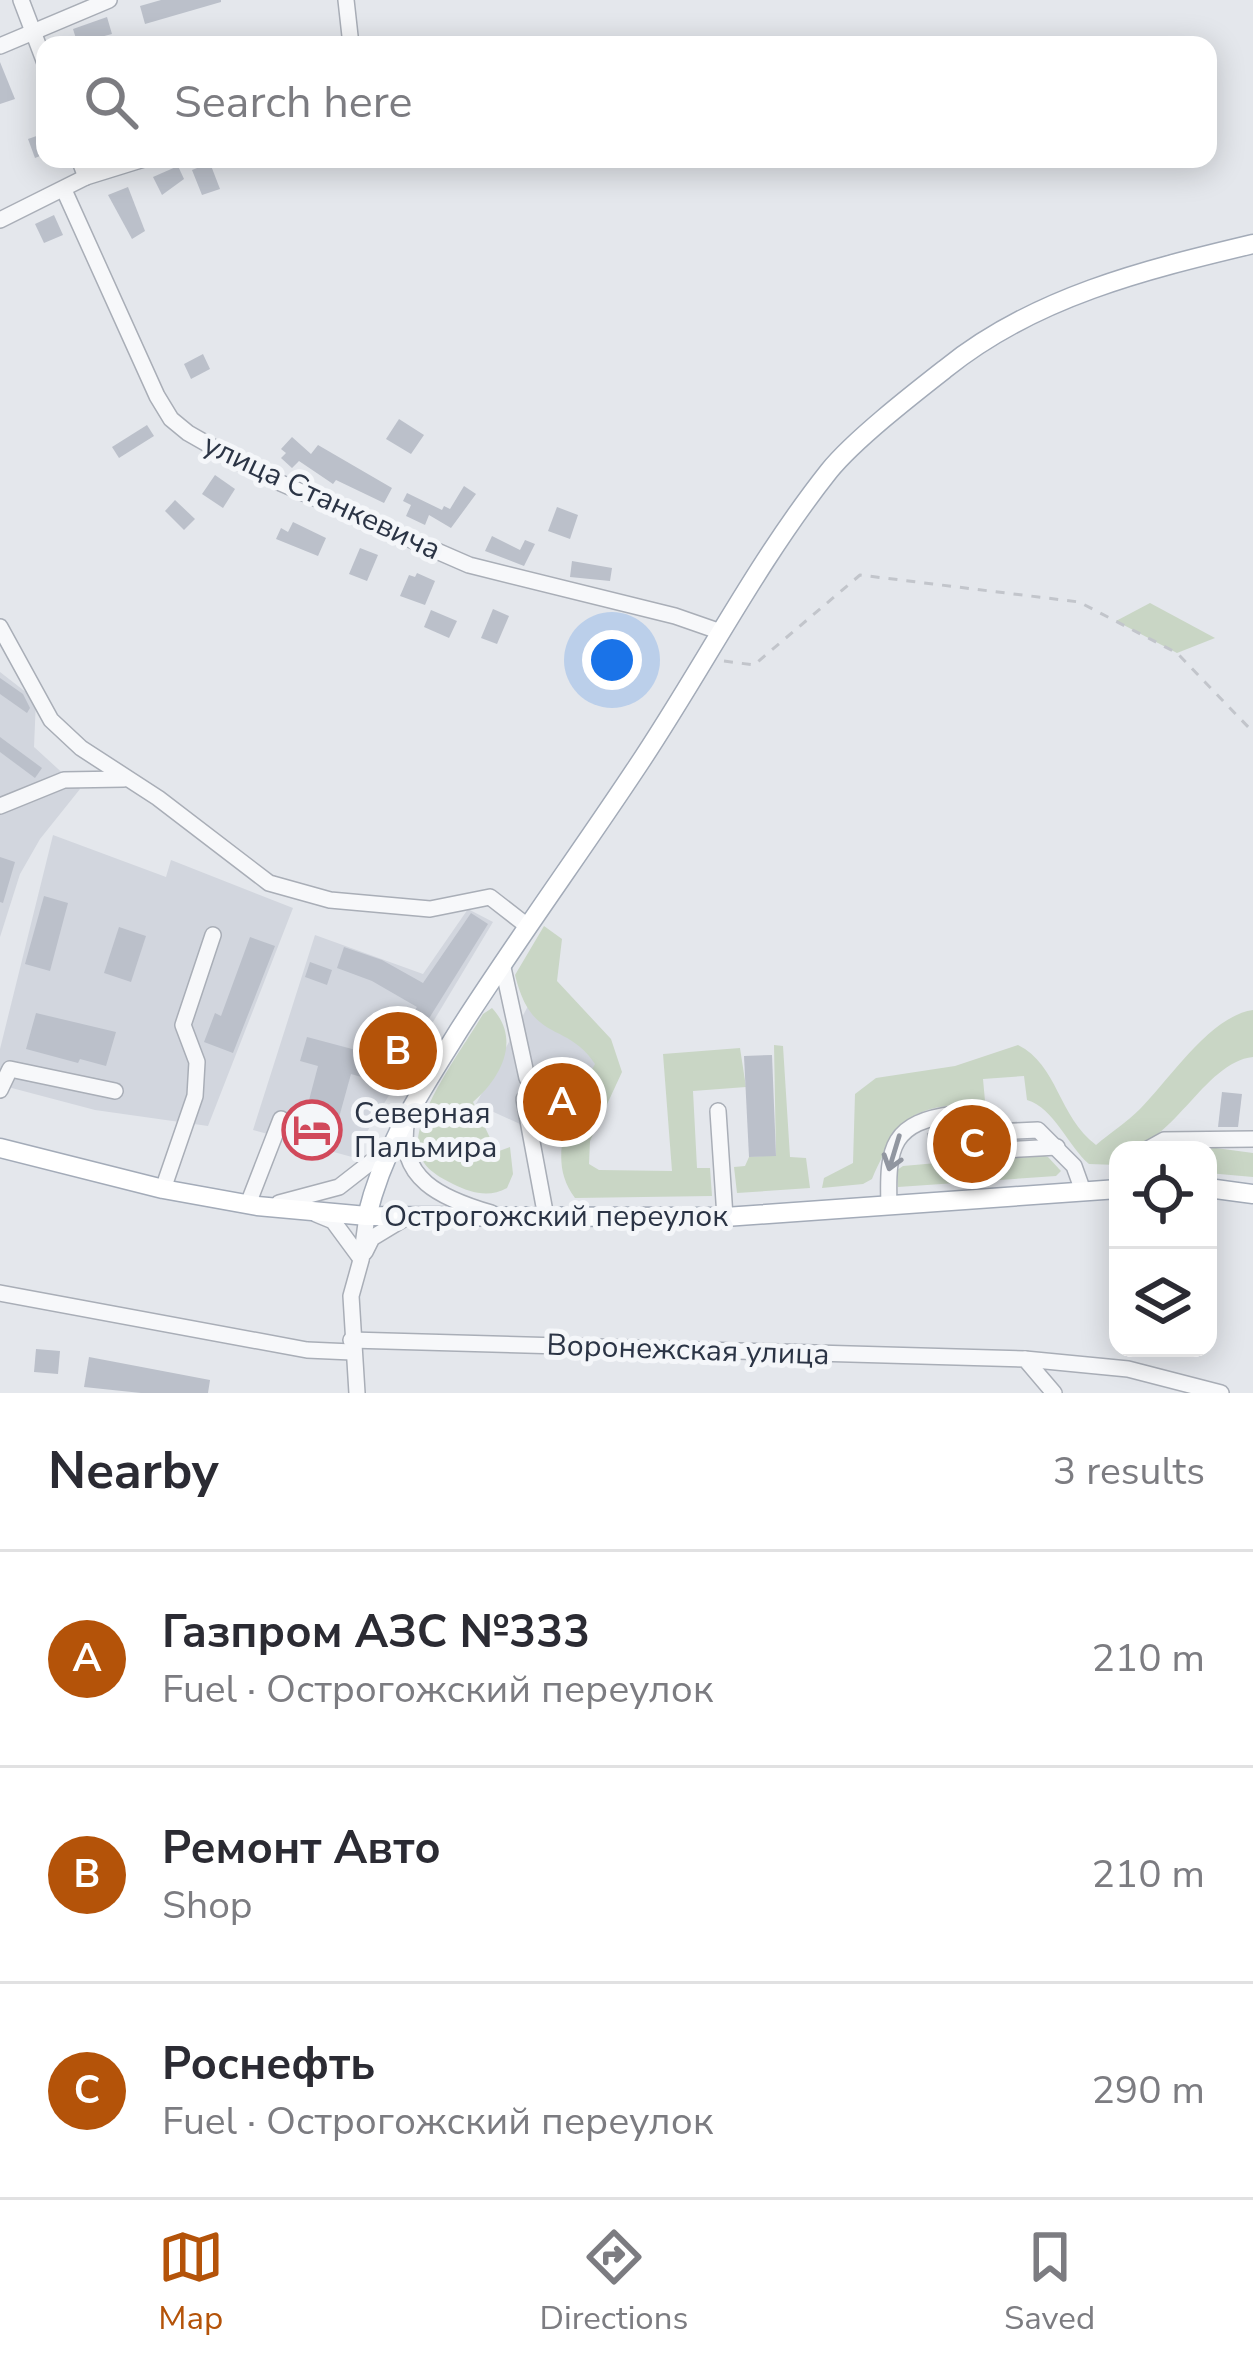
<!DOCTYPE html>
<meta charset="utf-8">
<style>
body{margin:0;font-family:"Nunito Sans",sans-serif;background:#f7f7f7;color:#2b2b33}
.controls{position:absolute;right:36px;bottom:36px;display:grid;overflow:hidden;border-radius:24px;box-shadow:0 6px 30px #0003}
.controls button{width:108px;height:108px;display:grid;place-items:center;padding:0;border:0;border-bottom:3px solid #e1e1e2;background:#fff;color:#2b2b33;font:60px sans-serif}
.you{position:absolute;left:612px;top:660px;width:42px;height:42px;margin:-30px;border:9px solid #fff;border-radius:50%;background:#1a73e8;box-shadow:0 0 0 18px #1a73e833}
.badge{display:grid;place-items:center;width:78px;height:78px;border-radius:50%;background:#b45309;color:#fff;font-size:39px;font-weight:700}
.pin{position:absolute;translate:-50% -50%;border:6px solid #fff;box-shadow:0 3px 12px #0006}
.list{margin:0;padding:0;list-style:none}
h2{display:flex;justify-content:space-between;align-items:center;height:156px;margin:0;padding:0 48px;font-size:51px}
h2 small{font-size:39px;font-weight:400;color:#7c7c81}
.list li{display:grid;grid-template-columns:78px 1fr auto;gap:36px;align-items:center;box-sizing:border-box;height:216px;padding:0 48px;border-top:3px solid #e1e1e2}
.list b{display:block;font-size:45px;white-space:nowrap}
.list p{margin:0;font-size:39px;white-space:nowrap;color:#7c7c81}
.list em{font-size:39px;font-style:normal;color:#7c7c81}
.icon{flex:none;width:66px;height:66px;fill:none;stroke:currentColor;stroke-width:2;stroke-linecap:round;stroke-linejoin:round}
.map{position:relative;flex:none;width:1253px;height:1393px;overflow:hidden}
.search{position:absolute;background:#fff;box-shadow:0 6px 30px #0003;left:36px;right:36px;top:36px;height:132px;display:flex;align-items:center;gap:30px;box-sizing:border-box;padding:0 42px;border-radius:24px;color:#7c7c81;font-size:45px}
.sheet{height:804px;background:#fff}
nav{display:flex;justify-content:space-around;align-items:center;box-sizing:border-box;height:168px;border-top:3px solid #e1e1e2;background:#fff;font-size:33px;color:#7c7c81}
nav a{display:grid;justify-items:center;gap:6px}
nav .on{color:#b45309}
.map>svg:first-child{display:block}
.built{fill:#d2d6de}
.green{fill:#c9d6c5}
.building{fill:#bbc0ca}
.lines{fill:none;stroke-linecap:round;stroke-linejoin:round}
.minor-casing{stroke:#a9aeb7;stroke-width:18}
.major-casing{stroke:#a3abb8;stroke-width:21}
.path{stroke:#c2c5cb;stroke-width:3;stroke-dasharray:9 9;stroke-linecap:butt}
.minor{stroke:#f7f8fa;stroke-width:15}
.major{stroke:#fff;stroke-width:18}
.oneway{stroke:#9196a0}
.labels{text-anchor:middle;dominant-baseline:central;stroke-width:10;stroke-linejoin:round;paint-order:stroke}
.street-label{font-size:30px;fill:#2b3445;stroke:#f4f6f9}
.poi-label{font-size:30px;fill:#2b3445;stroke:#f4f6f9;text-anchor:start}
</style>
<div class="map">
<svg width="1253" height="1393" viewBox="0 0 1253 1393">
<rect width="100%" height="100%" fill="#e4e7ec"/>
<g class="built">
<polygon points="0,672 36,700 34,747 80,789 40,839 20,874 0,937"/>
<polygon points="53,835 166,877 171,860 293,908 208,1126 95,1110 8,1087 0,1080 0,1049"/>
<polygon points="468,909 493,922 352,1157 253,1130 315,935 423,974"/>
<polygon points="528,1006 609,1062 573,1148 476,1104"/>
</g>
<g class="green">
<polygon points="1150,603 1215,638 1177,653 1116,621"/>
<path d="M544 926 562 939 557 981 611 1039 622 1072 590 1141 589 1164 599 1170 672 1171 663 1054 740 1048 746 1087 693 1091 697 1168H710L712 1196 575 1198C543 1156 574 1104 595 1064 566 1020 532 1045 515 975Z"/>
<path d="M492 1008C522 1040 500 1079 473 1102L491 1140 478 1146 483 1157 510 1147 513 1174 507 1188C489 1198 471 1193 453 1184 435 1175 418 1165 418 1143 418 1108 465 1045 483 1014Z"/>
<path d="M1253 1010V1057C1203 1062 1172 1150 1118 1150L1117 1165 1089 1164C1068 1146 1054 1108 1027 1100L1024 1076 983 1079 985 1101C910 1110 904 1108 872 1179L863 1184 822 1188 824 1178 853 1163 855 1094 876 1078 955 1066 1018 1045C1058 1065 1058 1116 1096 1145 1110 1133 1127 1122 1140 1109 1169 1080 1210 1016 1253 1010Z"/>
<polygon points="774,1045 783,1046 790,1157 806,1158 810,1188 737,1193 734,1167 745,1166 749,1157 776,1155"/>
<polygon points="1216,1148 1253,1153 1253,1177 1208,1173 1208,1150 1166,1150"/>
<polygon points="1038,1154 1048,1157 1061,1171 1056,1176 898,1187 897,1170 903,1166"/>
</g>
<g class="building">
<polygon points="161,0 221,0 221,2 145,24 140,6"/>
<polygon points="107,17 112,34 89,40 90,45 78,45 73,29"/>
<polygon points="0,62 15,99 0,104"/>
<polygon points="45,133 45,154 35,158 28,139"/>
<polygon points="210,163 220,189 202,195 192,170"/>
<polygon points="178,166 184,179 162,195 153,177"/>
<polygon points="128,187 145,231 132,239 108,195"/>
<polygon points="54,215 63,235 44,243 35,224"/>
<polygon points="203,354 210,369 191,379 184,364"/>
<polygon points="399,419 424,435 411,454 386,439"/>
<polygon points="147,425 154,436 119,458 112,447"/>
<polygon points="292,437 311,454 318,445 392,488 384,503 336,480 333,484 299,461 292,468 281,458 286,453 281,449"/>
<polygon points="215,475 235,489 223,508 202,494"/>
<polygon points="464,486 476,494 451,528 429,515 425,525 406,516 411,505 403,501 407,493 442,510 444,506 450,509"/>
<polygon points="175,500 195,519 184,530 165,511"/>
<polygon points="557,507 578,515 570,539 548,531"/>
<polygon points="293,522 326,538 318,556 276,539 281,528 288,532"/>
<polygon points="492,536 520,550 525,540 535,544 524,566 485,551"/>
<polygon points="360,548 378,555 367,581 349,574"/>
<polygon points="572,561 612,568 610,581 570,577"/>
<polygon points="417,573 435,581 425,605 400,596 409,575 415,577"/>
<polygon points="493,609 509,616 497,644 481,638"/>
<polygon points="431,610 457,621 449,638 424,627"/>
<polygon points="0,678 23,694 30,708 27,713 0,694"/>
<polygon points="0,737 42,768 35,778 0,752"/>
<polygon points="0,857 15,862 3,903 0,902"/>
<polygon points="44,896 68,903 50,971 25,964"/>
<polygon points="471,913 488,924 428,1020 415,1010 417,1007 372,981 337,968 344,947 382,960 423,983"/>
<polygon points="119,927 146,936 131,982 104,973"/>
<polygon points="250,937 275,946 233,1053 204,1042 215,1013 221,1016"/>
<polygon points="310,962 332,970 327,985 305,977"/>
<polygon points="36,1013 116,1032 106,1066 80,1059 78,1063 26,1049"/>
<polygon points="307,1037 386,1058 379,1082 351,1074 335,1132 303,1123 318,1066 300,1061"/>
<polygon points="772,1055 776,1156 749,1157 744,1056"/>
<polygon points="569,1057 591,1067 564,1123 543,1113 545,1108 537,1105 531,1089 538,1083 554,1090"/>
<polygon points="1222,1092 1242,1094 1238,1127 1218,1127"/>
<polygon points="950,1127 955,1134 956,1148 928,1150 927,1133"/>
<polygon points="36,1349 60,1351 58,1374 34,1372"/>
<polygon points="89,1357 210,1380 208,1393 141,1393 84,1387"/>
</g>
<g class="lines">
<g class="minor-casing">
<g id="minor">
<polyline points="21,0 45,63"/>
<polyline points="346,0 351,45"/>
<polyline points="0,46 109,0"/>
<polyline points="79,159 86,177"/>
<polyline points="64,190 157,396 171,419 188,433 260,474 469,565 675,616 721,632"/>
<polyline points="0,220 86,177 144,159"/>
<polyline points="0,627 51,720 81,748 158,798 269,883 330,900 430,909 490,897 526,925"/>
<polyline points="0,806 64,780 124,779"/>
<polyline points="502,963 527,1078"/>
<polyline points="0,1090 10,1069 115,1091"/>
<polyline points="524,1099 546,1217"/>
<polyline points="718,1111 725,1217"/>
<path d="M407 1120C395 1179 443 1199 491 1213"/>
<polyline points="970,1133 1038,1130 1074,1166 1083,1191"/>
<polyline points="1146,1150 1164,1140 1253,1139"/>
<polyline points="163,1189 195,1096 197,1062 183,1025 213,935"/>
<polyline points="279,1203 339,1187 389,1148"/>
<polyline points="248,1204 281,1119"/>
<path d="M889 1205C887 1146 892 1122 955 1114L984 1151 1057 1147"/>
<polyline points="316,1214 333,1221 361,1259"/>
<polyline points="365,1252 372,1238 405,1218"/>
<polyline points="0,1293 307,1350 352,1352"/>
<polyline points="351,1340 1025,1359 1054,1393"/>
<polyline points="1025,1359 1128,1369 1221,1393"/>
<polyline points="357,1393 351,1296 361,1260 367,1216"/>
</g>
</g>
<g class="major-casing">
<g id="major">
<polyline points="0,1148 163,1189 257,1206 367,1216 725,1217 1118,1189"/>
<polyline points="1208,1188 1253,1194"/>
<path d="M367 1216C384 1145 421 1092 459 1030 516 941 578 856 637 767 702 670 756 563 829 471 854 440 913 394 945 369 1034 297 1144 270 1253 244"/>
</g>
</g>
<polyline class="path" points="724,661 754,665 860,575 1079,602 1177,653 1253,732"/>
<use href="#minor" class="minor"/>
<use href="#major" class="major"/>
</g>
<defs><path id="oneway-shaft" d="M-6 0H5M1.5-3L5.5 0L1.5 3" fill="none" stroke-width="1.6" stroke-linecap="round" stroke-linejoin="round" transform="scale(3)"/></defs>
<use class="oneway" href="#oneway-shaft" transform="translate(894 1153) rotate(107)"/>
<defs>
<g id="hotel-ring" transform="scale(3)"><circle r="9.5" fill="#f4f6f9" stroke="#d1495b" stroke-width="1.5"/><path d="M-6-4.5h1.5V1H6V5H4.5V3h-9V5H-6ZM-4 0a1.8 1.8 0 1 1 3.6 0ZM.5 0V-2.5h3Q6-2.5 6 0Z" fill="#d1495b"/></g>
</defs>
<g fill-rule="evenodd">
<use href="#hotel-ring" x="312" y="1130"/>
</g>
<g class="labels">
<g class="street-label">
<text transform="translate(322 497) rotate(25)">улица Станкевича</text>
<text x="556" y="1216">Острогожский переулок</text>
<text transform="translate(688 1350) rotate(2)">Воронежская улица</text>
</g>
<g class="poi-label">
<text x="354" y="1113">Северная<tspan x="354" dy="34">Пальмира</tspan></text>
</g>
</g>
</svg>
<div class="controls">
<button><svg class="icon" aria-label="locate" viewBox="0 0 24 24"><circle cx="12" cy="12" r="6"/><path d="M12 2v4M12 18v4M2 12h4M18 12h4"/></svg></button>
<button><svg class="icon" aria-label="layers" viewBox="0 0 24 24"><path d="M12 4l9 5-9 5-9-5zM3 14l9 5 9-5"/></svg></button>
</div>
<div class="you"></div>
<div class="pin badge" style="left:562px;top:1102px">A</div>
<div class="pin badge" style="left:398px;top:1051px">B</div>
<div class="pin badge" style="left:972px;top:1144px">C</div>
<div class="search"><svg class="icon" aria-label="search" viewBox="0 0 24 24"><circle cx="10" cy="10" r="6"/><path d="M15 15l6 6"/></svg>Search here</div>
</div>
<section class="sheet">
<h2>Nearby<small>3 results</small></h2>
<ul class="list">
<li><span class="badge">A</span><div><b>Газпром АЗС №333</b><p>Fuel · Острогожский переулок</p></div><em>210 m</em></li>
<li><span class="badge">B</span><div><b>Ремонт Авто</b><p>Shop</p></div><em>210 m</em></li>
<li><span class="badge">C</span><div><b>Роснефть</b><p>Fuel · Острогожский переулок</p></div><em>290 m</em></li>
</ul>
</section>
<nav>
<a class="on"><svg class="icon" aria-label="map" viewBox="0 0 24 24"><path d="M3 6l6-2 6 2 6-2v14l-6 2-6-2-6 2zM9 4v14M15 6v14"/></svg>Map</a>
<a><svg class="icon" aria-label="directions" viewBox="0 0 24 24"><path d="M12 3l9 9-9 9-9-9zM9 14v-3h6M13 9l2 2-2 2"/></svg>Directions</a>
<a><svg class="icon" aria-label="saved" viewBox="0 0 24 24"><path d="M7 4h10v16l-5-4-5 4z"/></svg>Saved</a>
</nav>
